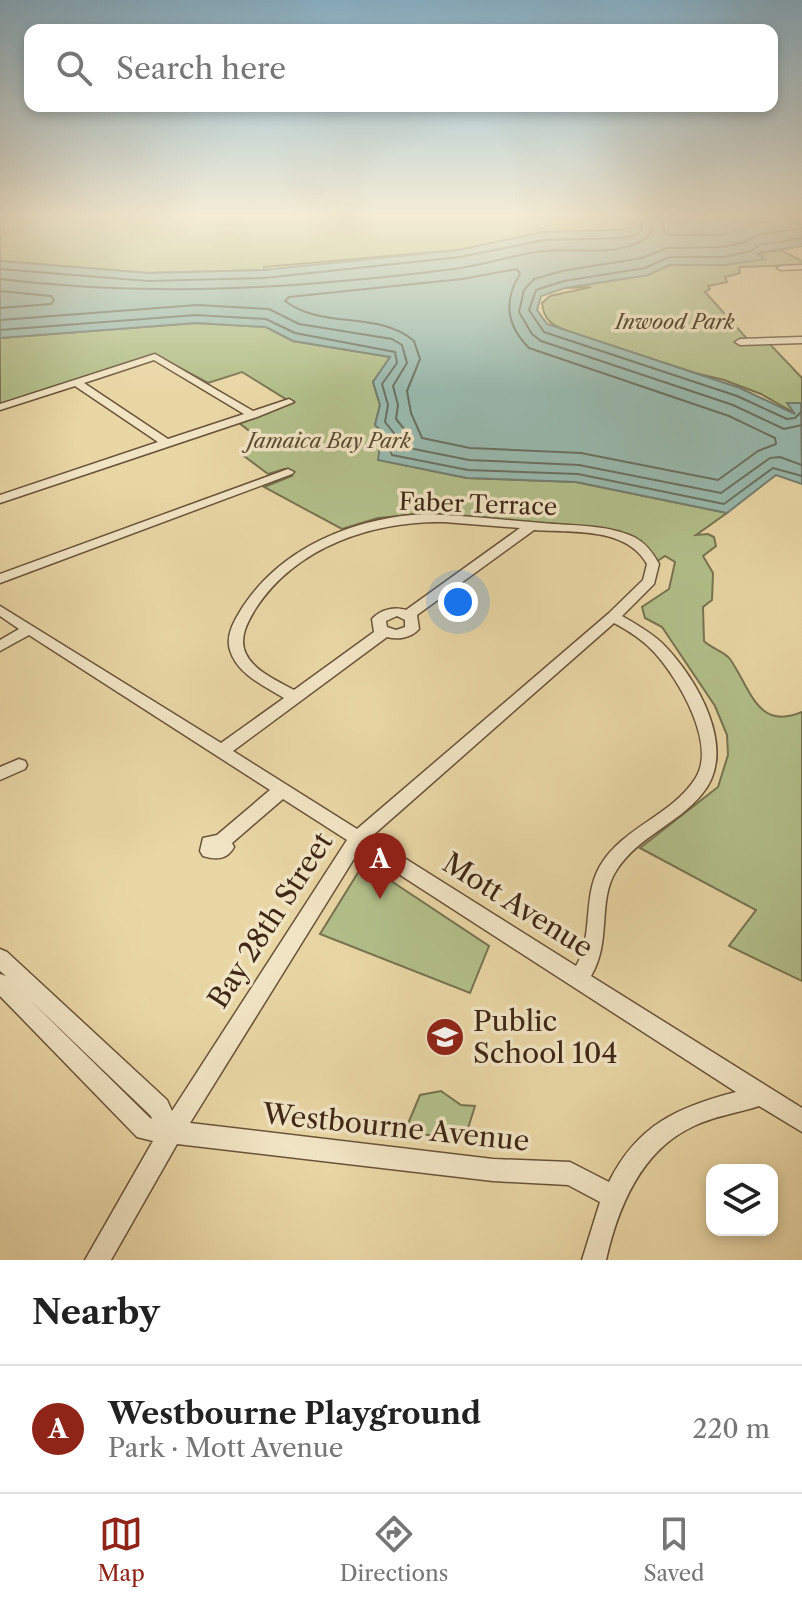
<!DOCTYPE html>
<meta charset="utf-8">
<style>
body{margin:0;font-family:"Libre Caslon Text",serif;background:#f6f6f6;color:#222}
.controls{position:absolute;right:24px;bottom:24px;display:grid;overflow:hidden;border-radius:16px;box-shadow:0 4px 12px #0003}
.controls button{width:72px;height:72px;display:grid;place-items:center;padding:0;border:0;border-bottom:2px solid #e0e0e0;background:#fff;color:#222;font:40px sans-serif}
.you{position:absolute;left:458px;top:602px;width:28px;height:28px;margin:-20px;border:6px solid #fff;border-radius:50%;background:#1a73e8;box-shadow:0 0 0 12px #1a73e833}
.badge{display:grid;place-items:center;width:52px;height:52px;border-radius:50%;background:#8f2418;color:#fff;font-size:26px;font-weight:700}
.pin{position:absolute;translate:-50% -66px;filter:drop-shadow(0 2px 4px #0008)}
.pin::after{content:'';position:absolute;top:42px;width:28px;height:24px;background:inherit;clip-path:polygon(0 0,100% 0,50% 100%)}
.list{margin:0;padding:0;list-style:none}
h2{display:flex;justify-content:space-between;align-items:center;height:104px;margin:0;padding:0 32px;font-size:34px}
h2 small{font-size:26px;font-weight:400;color:#767676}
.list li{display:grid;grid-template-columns:52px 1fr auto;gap:24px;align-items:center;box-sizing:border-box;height:128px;padding:0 32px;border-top:2px solid #e0e0e0}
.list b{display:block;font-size:30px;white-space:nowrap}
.list p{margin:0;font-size:26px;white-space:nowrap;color:#767676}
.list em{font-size:26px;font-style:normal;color:#767676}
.icon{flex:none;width:44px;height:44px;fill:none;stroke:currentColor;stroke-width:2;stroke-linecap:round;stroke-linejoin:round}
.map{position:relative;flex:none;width:802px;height:1260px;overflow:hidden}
.search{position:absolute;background:#fff;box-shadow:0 4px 12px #0003;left:24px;right:24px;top:24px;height:88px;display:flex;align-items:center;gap:20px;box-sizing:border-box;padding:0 28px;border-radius:16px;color:#767676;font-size:30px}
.sheet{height:232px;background:#fff}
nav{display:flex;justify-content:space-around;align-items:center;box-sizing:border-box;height:112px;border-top:2px solid #e0e0e0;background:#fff;font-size:22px;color:#767676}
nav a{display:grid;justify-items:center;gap:4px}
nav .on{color:#8f2418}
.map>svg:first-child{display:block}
.green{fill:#b2bf8a;stroke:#787350;stroke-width:2}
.water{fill:#98b8ad;stroke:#747e70;stroke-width:2}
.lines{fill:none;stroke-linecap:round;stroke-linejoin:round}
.shore{stroke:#6b7061;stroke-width:2}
.minor-casing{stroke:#695339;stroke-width:3}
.minor{fill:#f1e4c4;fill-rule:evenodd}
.labels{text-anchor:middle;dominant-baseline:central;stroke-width:7;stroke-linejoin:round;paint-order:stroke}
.far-park-label{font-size:20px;font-style:italic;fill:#5b4d32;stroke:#f1e4c4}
.street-label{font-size:24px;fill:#3e2715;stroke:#f1e4c4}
.near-street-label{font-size:28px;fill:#3e2715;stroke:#f1e4c4}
.near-poi-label{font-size:28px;fill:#3e2715;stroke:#f1e4c4;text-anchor:start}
</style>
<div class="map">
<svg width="802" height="1260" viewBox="0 0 802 1260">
<rect width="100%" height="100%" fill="#e9d6a5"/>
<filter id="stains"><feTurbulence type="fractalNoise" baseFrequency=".0025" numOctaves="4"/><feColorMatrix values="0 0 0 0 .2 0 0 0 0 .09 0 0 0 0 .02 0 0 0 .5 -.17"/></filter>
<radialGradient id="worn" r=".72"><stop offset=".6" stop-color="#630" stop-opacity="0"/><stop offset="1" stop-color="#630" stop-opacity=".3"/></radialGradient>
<g class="green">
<path d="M13 214H547L541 218C557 221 559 215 573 215 596 214 618 219 640 225L623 230 543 232 459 250 264 267V270L148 273 0 261V222Z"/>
<path d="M780 250 802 261V265L739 267 740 273 725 277 727 282 708 286 710 289 705 292 749 341 766 340 802 378V403H788L798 415 761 394 724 380 695 373 569 332C553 325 544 322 542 303L550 296 591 287 565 288 648 275 670 265H724L762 258 756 254Z"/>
<path d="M196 323 266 327 293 341 391 357 373 382 380 405 375 425 390 439 380 445 379 460 467 478 576 482 727 513 696 535 708 534 714 537 716 546 703 556 713 573 712 600 703 607 704 641C712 649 724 651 730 659 751 689 757 731 802 712V981L729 946 756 910 640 848 718 787 728 755 727 735 715 706 662 627 645 618 642 607 669 589 675 562 665 556 656 562 625 535 410 515 378 518 342 529 264 487 292 476 285 469 268 474 240 453 265 443 239 423 292 403 242 372 208 383 156 355 0 404V338Z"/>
<polygon points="364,863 489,946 470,993 320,934"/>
<polygon points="441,1091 461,1105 475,1106 465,1138 404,1133 420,1095"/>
</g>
<path class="water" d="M547 214H802V246L757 253 765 259 724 265H670L648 275 565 288 541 296 537 310 547 324 740 388 795 414 787 403H801L802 484 776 475 727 513 576 482 467 478 378 460 380 445 390 439 375 425 380 405 373 382 390 357 293 341 266 327 196 323 0 338V261L148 273 263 270 459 250 543 232 623 230 638 225C619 218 593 213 572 215 560 216 553 221 539 219Z"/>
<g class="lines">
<g class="shore">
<polyline points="662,214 664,232 668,235 722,235 755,223 802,216"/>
<polyline points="802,228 757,235 746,242 723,247 667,248 642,258 562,271 534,279 524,290 519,312 532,334 541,341 733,405 784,429 802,425"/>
<polyline points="802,238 760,245 751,251 723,257 669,257 645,268 564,281 536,290 529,310 544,332 737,396 787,419 795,418 802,411"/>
<polyline points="0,269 148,281 264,278 460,257 544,240 624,238 637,234 642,228 640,219 631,214"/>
<path d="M517 269 520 274C503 301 506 325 529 348L729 416 775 438 776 444 758 451 718 480 581 453 470 448 422 438 411 413 407 391 420 359 414 341C378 310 323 330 285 301L289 297 462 279Z"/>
<path d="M0 279C152 298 302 288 454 269 484 265 513 255 543 251 579 247 618 259 649 236L652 225 649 214"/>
<polyline points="0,291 51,296 54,300 51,304 0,308"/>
<polyline points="0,320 197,305 269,309 299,324 392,339 402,345 407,363 393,386 398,405 396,419 405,430 409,448 469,460 579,465 721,493 770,458 780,457 802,465"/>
<polyline points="0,330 196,315 266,319 295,333 395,352 397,363 382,384 388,405 385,422 397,437 390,450 392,455 468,470 578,474 724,504 773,468 802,476"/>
</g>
<g class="minor-casing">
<g id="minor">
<polygon points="802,265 802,269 781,270 777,268 781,266"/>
<polygon points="802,337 802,343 740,345 735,342 740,339"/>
<path d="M155 354 253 411 289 399 294 402 257 417 0 503V495L158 442 75 386 0 410V404ZM154 360 244 414 168 439 84 383Z"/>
<polygon points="288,469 294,472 292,474 0,583 0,574"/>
<path d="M424 514C463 515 502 520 542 523 572 526 606 524 634 537 646 543 653 553 659 564L654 584 622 616C636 624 650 632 662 643 697 678 739 750 702 794 678 824 637 837 616 871 597 901 612 941 591 976L802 1108V1132L759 1106C738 1113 714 1116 694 1126 641 1150 618 1207 606 1260H582L600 1202 568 1185 493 1181 177 1144 111 1260H85L153 1141 137 1137 0 996V974L6 976 0 971V949L7 952 167 1100 172 1111 347 840 283 799 232 843 234 847C227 860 216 860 203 856L200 851 203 838 217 835 270 790 29 635 0 651V640L19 629 0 616V606L221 743 284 698C264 686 237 674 230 650 225 634 236 618 244 605 284 546 355 518 424 514ZM444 522 520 528 406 610C394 606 380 610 372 619L374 632 294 690C278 681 254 671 246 654 238 638 248 621 256 608 297 546 373 521 444 522ZM534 530C570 533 626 526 647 564L643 580 608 614 357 829 233 751 387 637C398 640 411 638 419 629L417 615ZM397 616 405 620V627L396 630 387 627 386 621ZM614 623C629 631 643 640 654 652 678 678 718 745 695 779 671 816 623 827 600 866 582 897 594 936 576 966L371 837ZM360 849 736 1092C678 1107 637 1125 609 1182L570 1162 493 1159 190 1123ZM27 997 151 1116 152 1119 150 1118Z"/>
<polygon points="19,759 25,761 27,765 25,769 0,780 0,767"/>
</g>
</g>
<use href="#minor" class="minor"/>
</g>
<linearGradient id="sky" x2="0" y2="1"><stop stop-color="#88b6d0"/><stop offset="0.55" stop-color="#f5edd6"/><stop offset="1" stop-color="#f5edd6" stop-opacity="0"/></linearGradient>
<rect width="802" height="391" fill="url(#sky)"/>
<defs>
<g id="school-disc" transform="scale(2)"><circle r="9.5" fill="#8f2418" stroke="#f1e4c4"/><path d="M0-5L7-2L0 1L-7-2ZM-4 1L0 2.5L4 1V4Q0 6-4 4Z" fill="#fff"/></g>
</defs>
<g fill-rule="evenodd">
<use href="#school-disc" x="445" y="1037"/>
</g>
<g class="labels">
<g class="far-park-label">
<text x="675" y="322">Inwood Park</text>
<text x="329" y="441">Jamaica Bay Park</text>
</g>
<g class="street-label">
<text transform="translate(478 504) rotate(2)">Faber Terrace</text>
</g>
<g class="near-street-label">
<text transform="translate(518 905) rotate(32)">Mott Avenue</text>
<text transform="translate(270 920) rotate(-57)">Bay 28th Street</text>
<text transform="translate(396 1127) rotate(6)">Westbourne Avenue</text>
</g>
<g class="near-poi-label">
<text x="473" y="1021">Public<tspan x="473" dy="32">School 104</tspan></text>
</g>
</g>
<rect width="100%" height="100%" filter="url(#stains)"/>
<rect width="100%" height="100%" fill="url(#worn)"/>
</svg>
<div class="controls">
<button><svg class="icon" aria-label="layers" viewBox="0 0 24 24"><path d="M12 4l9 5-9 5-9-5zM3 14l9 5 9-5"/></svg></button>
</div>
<div class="you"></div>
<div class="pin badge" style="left:380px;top:899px">A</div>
<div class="search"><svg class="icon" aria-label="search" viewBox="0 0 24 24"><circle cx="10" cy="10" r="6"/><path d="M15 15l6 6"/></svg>Search here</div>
</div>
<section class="sheet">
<h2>Nearby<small></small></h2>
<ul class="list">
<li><span class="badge">A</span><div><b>Westbourne Playground</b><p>Park · Mott Avenue</p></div><em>220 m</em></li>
</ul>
</section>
<nav>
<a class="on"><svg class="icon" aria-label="map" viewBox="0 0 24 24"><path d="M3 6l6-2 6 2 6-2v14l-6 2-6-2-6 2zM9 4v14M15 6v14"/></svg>Map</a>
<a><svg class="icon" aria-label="directions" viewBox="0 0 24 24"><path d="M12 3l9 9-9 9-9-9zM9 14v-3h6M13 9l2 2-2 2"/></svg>Directions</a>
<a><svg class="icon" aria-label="saved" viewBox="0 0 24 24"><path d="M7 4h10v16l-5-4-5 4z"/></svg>Saved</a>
</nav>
